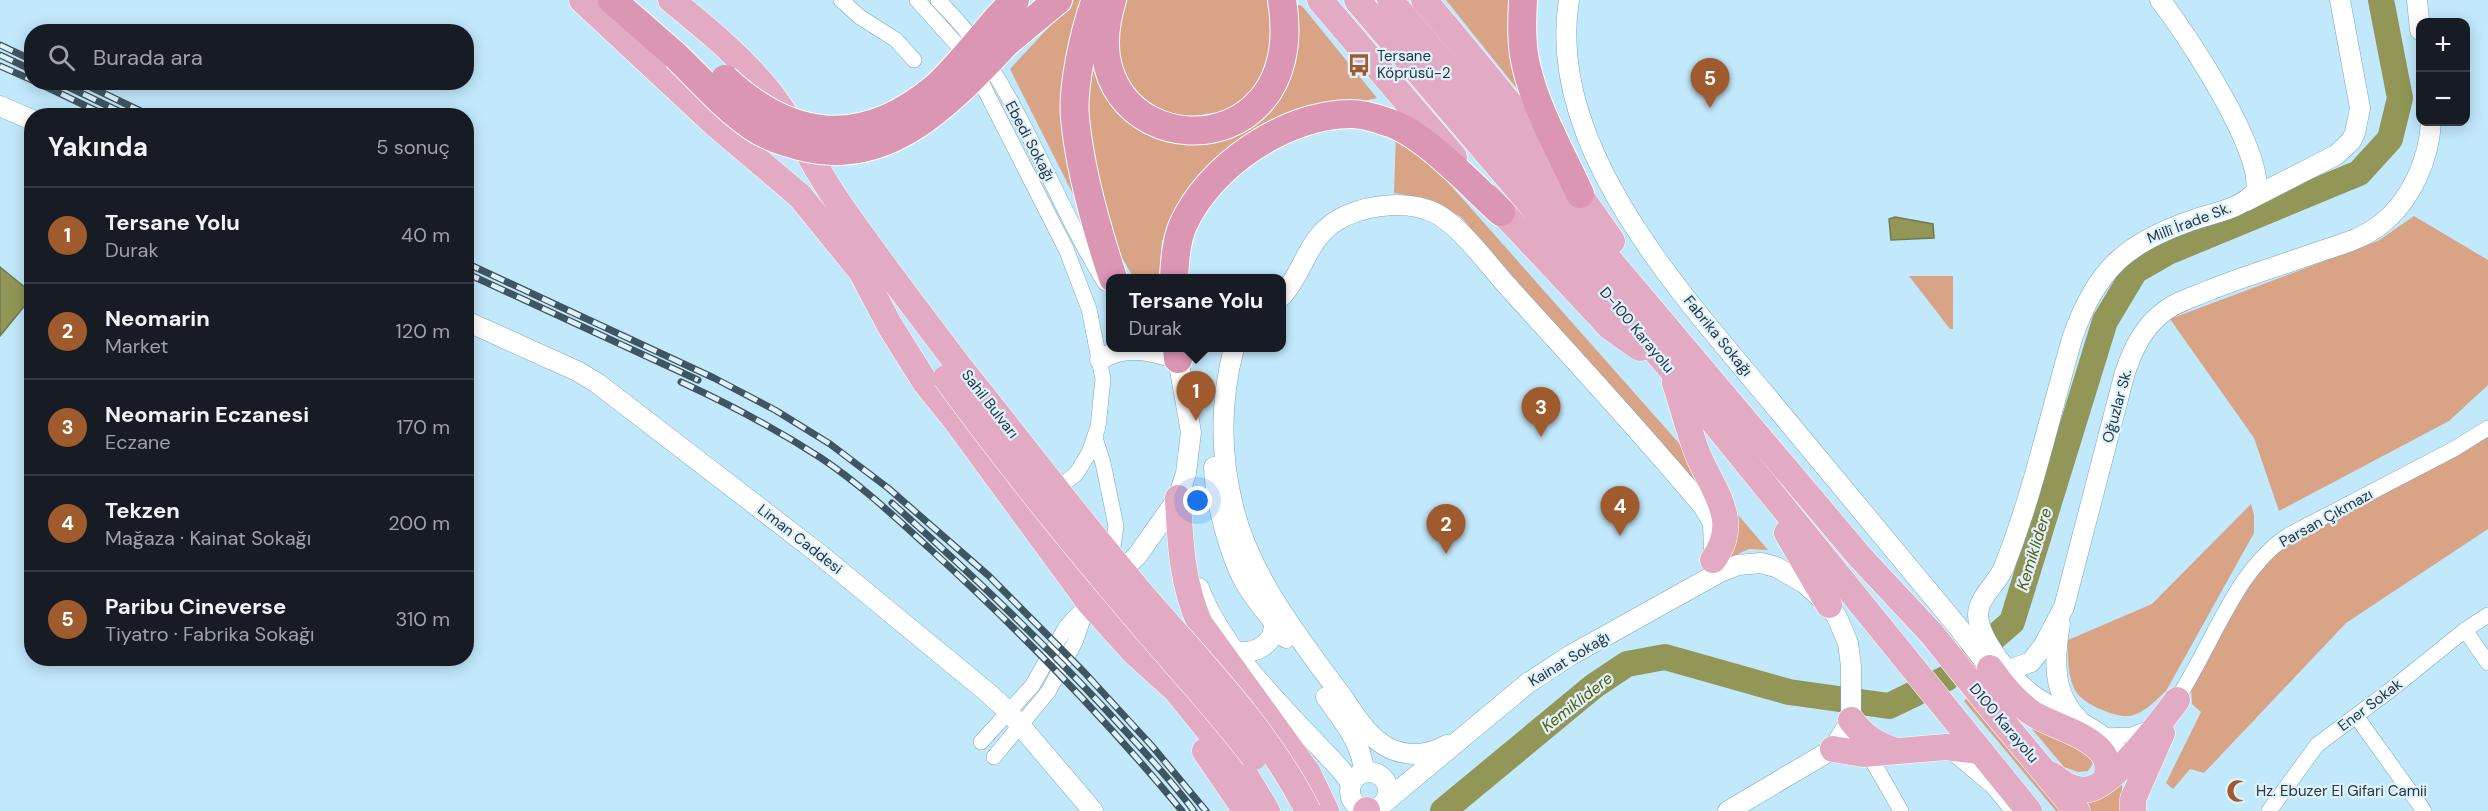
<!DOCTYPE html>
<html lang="tr">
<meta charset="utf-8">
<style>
body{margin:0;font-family:"DM Sans",sans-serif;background:#242831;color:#f1f3f6}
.controls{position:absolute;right:18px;top:18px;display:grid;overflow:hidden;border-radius:12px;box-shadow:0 3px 15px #0003}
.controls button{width:54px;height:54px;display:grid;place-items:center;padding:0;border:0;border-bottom:2px solid #363941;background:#171b24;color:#f1f3f6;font:30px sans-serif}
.you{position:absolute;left:1198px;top:501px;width:21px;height:21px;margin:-15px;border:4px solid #fff;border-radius:50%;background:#1a73e8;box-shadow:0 0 0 9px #1a73e833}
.badge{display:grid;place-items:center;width:39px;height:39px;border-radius:50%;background:#9f5b2d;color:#fff;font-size:20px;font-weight:700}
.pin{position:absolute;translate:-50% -50px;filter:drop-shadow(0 2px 3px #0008)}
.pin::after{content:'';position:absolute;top:32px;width:21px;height:18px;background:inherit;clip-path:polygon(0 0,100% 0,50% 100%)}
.popup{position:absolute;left:1106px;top:274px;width:180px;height:78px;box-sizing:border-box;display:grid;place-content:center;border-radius:12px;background:#171b24;filter:drop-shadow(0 2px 4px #0005);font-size:20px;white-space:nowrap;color:#9ea1a6}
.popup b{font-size:22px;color:#f1f3f6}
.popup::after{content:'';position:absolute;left:50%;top:100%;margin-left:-12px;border:12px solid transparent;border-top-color:#171b24}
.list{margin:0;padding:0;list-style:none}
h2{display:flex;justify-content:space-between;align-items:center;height:78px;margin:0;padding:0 24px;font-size:26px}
h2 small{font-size:20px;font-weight:400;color:#9ea1a6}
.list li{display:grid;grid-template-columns:39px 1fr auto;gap:18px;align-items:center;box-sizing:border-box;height:96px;padding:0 24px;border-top:2px solid #363941}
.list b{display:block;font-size:22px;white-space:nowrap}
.list p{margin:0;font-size:20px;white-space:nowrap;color:#9ea1a6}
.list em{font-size:20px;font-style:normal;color:#9ea1a6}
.icon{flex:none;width:33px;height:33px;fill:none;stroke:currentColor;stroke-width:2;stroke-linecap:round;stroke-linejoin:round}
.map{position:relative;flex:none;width:2488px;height:811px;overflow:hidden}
.search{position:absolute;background:#171b24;box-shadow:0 3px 15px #0003;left:24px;top:24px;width:450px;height:66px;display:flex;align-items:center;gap:15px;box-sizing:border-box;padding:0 21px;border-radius:24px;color:#9ea1a6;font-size:22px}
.panel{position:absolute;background:#171b24;box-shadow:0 3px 15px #0003;left:24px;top:108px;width:450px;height:558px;border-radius:24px}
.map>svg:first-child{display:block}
.green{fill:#d8a485}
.water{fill:#929656;stroke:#717a50;stroke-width:1.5}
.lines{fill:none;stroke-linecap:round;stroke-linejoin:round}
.river{stroke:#929656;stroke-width:26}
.minor-casing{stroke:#79a6be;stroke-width:16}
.tertiary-casing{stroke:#79a6be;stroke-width:21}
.trunk-casing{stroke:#fff;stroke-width:27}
.motorway-casing{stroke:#fff;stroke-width:30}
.minor{stroke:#fff;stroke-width:15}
.tertiary{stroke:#fff;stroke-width:20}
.trunk{stroke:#e2abc3;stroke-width:26}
.motorway{stroke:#db96b4;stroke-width:28}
.rail-casing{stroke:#3f5561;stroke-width:7}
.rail{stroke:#dff2fc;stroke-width:4.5;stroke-dasharray:14;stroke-linecap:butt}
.trunk-bridge-casing{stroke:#fff;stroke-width:27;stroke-linecap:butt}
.motorway-bridge-casing{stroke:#fff;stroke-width:30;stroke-linecap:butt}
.trunk-bridge{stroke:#e2abc3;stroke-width:26}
.motorway-bridge{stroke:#db96b4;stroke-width:28}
.labels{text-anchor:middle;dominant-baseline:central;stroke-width:4.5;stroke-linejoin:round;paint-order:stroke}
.poi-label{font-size:15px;fill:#253842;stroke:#dff2fc;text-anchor:start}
.street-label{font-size:15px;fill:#253842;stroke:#dff2fc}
.water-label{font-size:16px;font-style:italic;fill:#585b0f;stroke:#dff2fc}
</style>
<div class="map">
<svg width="2488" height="811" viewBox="0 0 2488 811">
<rect width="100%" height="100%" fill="#c2e8fc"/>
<g class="green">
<polygon points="1074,0 1088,0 1082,212 1010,69"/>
<polygon points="1122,0 1267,0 1276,53 1242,108 1169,120 1121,79 1116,23"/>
<polygon points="1446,0 1512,0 1522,95"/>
<polygon points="1294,4 1302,6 1377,98 1349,104 1185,201 1162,241 1159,278 1134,278 1119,253 1092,166 1083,98 1097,43 1125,115 1249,124"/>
<polygon points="1396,134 1423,154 1700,467 1717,510 1461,217 1428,199 1394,193"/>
<polygon points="2414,216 2488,260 2488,385 2449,421 2279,511 2254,438 2170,319 2378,241"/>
<polygon points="1909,276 1953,276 1953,329 1950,329"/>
<polygon points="2488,435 2488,529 2346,623 2204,773 2190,769 2173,789 2166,783 2201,712 2192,704 2191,685 2260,568 2282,544"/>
<polygon points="1727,502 1768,550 1749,549 1711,566"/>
<path d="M2251 504 2254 515V533L2166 691C2156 700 2143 715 2128 716 2113 717 2081 703 2075 690 2067 674 2068 657 2068 640L2152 604Z"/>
<polygon points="2000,691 2080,735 2094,762 2088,771 2078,772 2064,767"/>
<polygon points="1970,694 2069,811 2056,811 1964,701"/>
<polygon points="2122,763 2122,811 2086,811 2075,788"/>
</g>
<g class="water">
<polygon points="1895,217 1933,224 1934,238 1891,240 1889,219"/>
<polygon points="0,267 32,293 31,298 0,336"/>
</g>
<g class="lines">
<polyline class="river" points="1443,811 1594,686 1627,664 1665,657 1789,692 1889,706 1947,678 2012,622 2105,321 2135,271 2168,252 2359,173 2390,139 2400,98 2381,0"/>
<g class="minor-casing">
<g id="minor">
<polyline points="841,0 860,17 896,40 914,60"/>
<polyline points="917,0 961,49 980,80 1066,249 1089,309 1103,379 1098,427 1089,453 1076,474 1051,493"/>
<path d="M938 0C949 12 962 24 971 38 1026 113 1056 204 1105 283"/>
<polyline points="1095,438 1103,463 1116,526 1111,561"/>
<polyline points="2465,630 2488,663"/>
<path d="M2172 705C2181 695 2187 682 2194 670 2220 624 2243 564 2289 535L2454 449 2488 428"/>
<polyline points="2356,716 2424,811"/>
<polyline points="2103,736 2132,735 2152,727"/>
<polyline points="981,742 1032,686 1066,627 1084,607"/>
<polyline points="1948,749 1992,786 2013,811"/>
<polyline points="1863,754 1872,760 1901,811"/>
<polyline points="994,757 1048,692 1075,642 1089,602"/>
<polyline points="2269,811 2317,745 2393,688 2465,630 2488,615"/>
</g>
</g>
<g class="tertiary-casing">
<g id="tertiary">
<path d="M1569 0C1544 151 1690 303 1779 411 1839 484 1899 556 1959 628L1990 668 2012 669 2031 662 2044 645 2064 607 2124 376C2131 353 2142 329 2161 314 2174 302 2194 297 2210 290 2245 276 2282 265 2318 252 2339 245 2362 239 2380 225 2411 201 2429 160 2431 122"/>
<polyline points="2417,0 2420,30"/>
<polyline points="0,106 32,120"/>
<polyline points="2246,201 2336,155 2351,141 2355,133 2360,108 2340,0"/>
<path d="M1282 296C1307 268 1306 235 1345 216 1372 204 1410 200 1437 214 1461 227 1491 268 1510 289 1575 360 1641 432 1703 506L1713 523 1714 549"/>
<polyline points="466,321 577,371 597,383 818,553 987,692 1008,711 1093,811"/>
<path d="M1234 348C1220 401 1220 456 1234 510 1251 578 1300 639 1341 695 1352 710 1363 730 1378 741 1398 757 1424 758 1447 745"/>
<path d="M1100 360C1124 343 1152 351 1178 359"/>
<path d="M1214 467C1215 500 1230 558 1247 586 1258 604 1274 621 1286 638"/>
<polyline points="1112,579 1137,556 1178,498 1186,473 1191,432 1178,359 1184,349"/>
<path d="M1199 588C1223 654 1294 718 1341 770L1351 783"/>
<path d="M2060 624C2054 659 2052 694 2079 720"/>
<path d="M1236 652C1257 654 1275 644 1274 622"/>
<path d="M1326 697C1343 721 1362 743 1364 772"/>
<circle cx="1369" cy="791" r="19"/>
<path d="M2130 774C2115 727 2064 720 2030 693 2011 678 1979 640 1978 615 1978 597 1998 583 2004 567 2033 494 2050 415 2072 339 2096 268 2128 241 2199 218 2218 212 2242 208 2256 191 2264 151 2186 33 2160 0"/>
<polyline points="1385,802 1528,683 1571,655 1720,572 1738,565 1761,563 1776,567 1804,583 1829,605 1837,617 1848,643 1851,666 1851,720 1833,749 1728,811"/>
</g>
</g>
<g class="trunk-casing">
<g id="trunk">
<polyline points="582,0 714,123 800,196 861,271 890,326 925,382 954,418 1089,602 1133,651 1176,690 1247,778 1267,811"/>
<path d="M671 0C707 29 745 60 773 97 798 130 814 168 838 202 877 259 920 314 962 370"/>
<polyline points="1320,0 1454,157"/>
<polyline points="1357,0 1670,368 2029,811"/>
<polyline points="1390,0 1861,558 1932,634 1988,704 2077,811"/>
<path d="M1424 0C1490 78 1554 156 1612 241"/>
<polyline points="1488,197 1610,327 1640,348"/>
<path d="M1675 383C1683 407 1689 432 1698 455 1713 491 1742 521 1713 560"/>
<path d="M1178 498C1180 542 1182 584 1200 624L1308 773 1326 811"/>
<polyline points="1787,533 1829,605"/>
<path d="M1990 668C2003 686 2016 703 2035 715 2059 729 2121 742 2105 780"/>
<path d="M1851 720C1864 737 1877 745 1896 751"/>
<polyline points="1833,749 1863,754 1946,747 1979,751"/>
<polyline points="1205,751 1246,811"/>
<path d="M2052 775C2062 784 2076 792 2090 789 2117 781 2160 723 2177 700"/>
<polyline points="1366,811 1367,810"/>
<polyline points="2133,811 2133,799 2162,733"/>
</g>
</g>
<g class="motorway-casing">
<g id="motorway">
<polyline points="612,0 676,56"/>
<path d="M1112 0C1061 164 1312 184 1282 0"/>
<path d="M1523 0C1522 21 1521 44 1526 65 1536 110 1561 152 1580 194"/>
<path d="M1094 5C1084 34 1072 88 1075 118 1080 172 1096 227 1113 278"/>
<polyline points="997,19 1015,0"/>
<polyline points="1007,42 1058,0"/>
<path d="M1174 278C1175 260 1176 242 1183 225 1209 166 1286 114 1351 114 1362 114 1376 118 1387 122 1423 132 1472 186 1501 212"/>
<polyline points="1177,348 1178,359"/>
</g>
</g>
<use href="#minor" class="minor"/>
<use href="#tertiary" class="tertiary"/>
<use href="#trunk" class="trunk"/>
<use href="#motorway" class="motorway"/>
<g class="rail-casing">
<g id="rail">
<polyline points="0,45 32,60"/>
<polyline points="0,55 32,70"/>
<polyline points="0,66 32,80"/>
<polyline points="36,82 107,116"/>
<polyline points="58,82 129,116"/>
<polyline points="80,82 151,116"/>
<polyline points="466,263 714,378 775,410 830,444 888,488 989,576 1084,672 1152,746 1206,811"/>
<polyline points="466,273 698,380"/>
<path d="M681 382C729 404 776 429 821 458 860 484 895 517 929 548 1019 630 1105 718 1182 811"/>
<path d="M892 503C967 570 1039 638 1108 712 1137 744 1168 776 1194 811"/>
</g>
</g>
<use href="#rail" class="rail"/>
<g class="trunk-bridge-casing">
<g id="trunk-bridge">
<path d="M962 370C1025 448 1085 529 1151 605 1207 669 1269 733 1308 811"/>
<path d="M946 378C1005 459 1068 538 1133 614 1173 662 1216 707 1254 757"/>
</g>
</g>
<g class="motorway-bridge-casing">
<g id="motorway-bridge">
<path d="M676 56C701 80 725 108 753 127 769 138 790 144 808 148 893 167 954 97 1007 42"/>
<path d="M725 79C792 142 863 148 935 88 957 68 977 42 997 19"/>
</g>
</g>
<use href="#trunk-bridge" class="trunk-bridge"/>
<use href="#motorway-bridge" class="motorway-bridge"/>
</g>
<defs>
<g id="bus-bare" transform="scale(1.8)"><path d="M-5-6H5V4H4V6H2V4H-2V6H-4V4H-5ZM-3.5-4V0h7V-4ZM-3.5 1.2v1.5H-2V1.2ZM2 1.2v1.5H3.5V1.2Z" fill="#9f5b2d" stroke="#dff2fc" stroke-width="2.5" paint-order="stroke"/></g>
<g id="mosque-bare" transform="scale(1.8)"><path d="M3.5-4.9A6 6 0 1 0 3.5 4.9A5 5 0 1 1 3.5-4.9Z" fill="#9f5b2d" stroke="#dff2fc" stroke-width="2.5" paint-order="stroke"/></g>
</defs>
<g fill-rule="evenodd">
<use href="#bus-bare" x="1359" y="65"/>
<use href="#mosque-bare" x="2238" y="791"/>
</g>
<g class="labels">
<g class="poi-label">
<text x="1377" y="56">Tersane<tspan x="1377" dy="17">Köprüsü-2</tspan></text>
<text x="2256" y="791">Hz. Ebuzer El Gifari Camii</text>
</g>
<g class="street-label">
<text transform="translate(1030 141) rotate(62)">Ebedi Sokağı</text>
<text transform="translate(2189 223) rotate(-21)">Millî İrade Sk.</text>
<text transform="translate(1637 330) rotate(50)">D-100 Karayolu</text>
<text transform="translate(1718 336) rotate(51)">Fabrika Sokağı</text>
<text transform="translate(990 404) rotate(52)">Sahil Bulvarı</text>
<text transform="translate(2117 406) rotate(-75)">Oğuzlar Sk.</text>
<text transform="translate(2326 518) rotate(-29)">Parsan Çıkmazı</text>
<text transform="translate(800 539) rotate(38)">Liman Caddesi</text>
<text transform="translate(1569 659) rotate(-31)">Kainat Sokağı</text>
<text transform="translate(2370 705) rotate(-37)">Ener Sokak</text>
<text transform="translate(2004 723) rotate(50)">D100 Karayolu</text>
</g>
<g class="water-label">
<text transform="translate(2034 549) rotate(-73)">Kemiklidere</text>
<text transform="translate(1577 702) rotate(-38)">Kemiklidere</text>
</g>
</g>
</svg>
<div class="controls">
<button>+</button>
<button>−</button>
</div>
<div class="you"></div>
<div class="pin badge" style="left:1196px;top:421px">1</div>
<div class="popup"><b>Tersane Yolu</b>Durak</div>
<div class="pin badge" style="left:1446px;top:554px">2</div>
<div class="pin badge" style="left:1541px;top:437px">3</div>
<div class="pin badge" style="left:1620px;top:536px">4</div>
<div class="pin badge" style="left:1710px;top:108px">5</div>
<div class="search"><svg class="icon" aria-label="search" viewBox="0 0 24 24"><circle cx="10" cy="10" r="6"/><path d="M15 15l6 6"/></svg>Burada ara</div>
<section class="panel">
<h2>Yakında<small>5 sonuç</small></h2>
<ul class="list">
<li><span class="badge">1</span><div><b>Tersane Yolu</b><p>Durak</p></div><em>40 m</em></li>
<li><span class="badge">2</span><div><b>Neomarin</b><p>Market</p></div><em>120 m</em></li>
<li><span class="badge">3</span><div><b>Neomarin Eczanesi</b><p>Eczane</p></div><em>170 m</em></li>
<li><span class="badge">4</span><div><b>Tekzen</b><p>Mağaza · Kainat Sokağı</p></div><em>200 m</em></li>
<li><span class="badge">5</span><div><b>Paribu Cineverse</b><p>Tiyatro · Fabrika Sokağı</p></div><em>310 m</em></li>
</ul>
</section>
</div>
